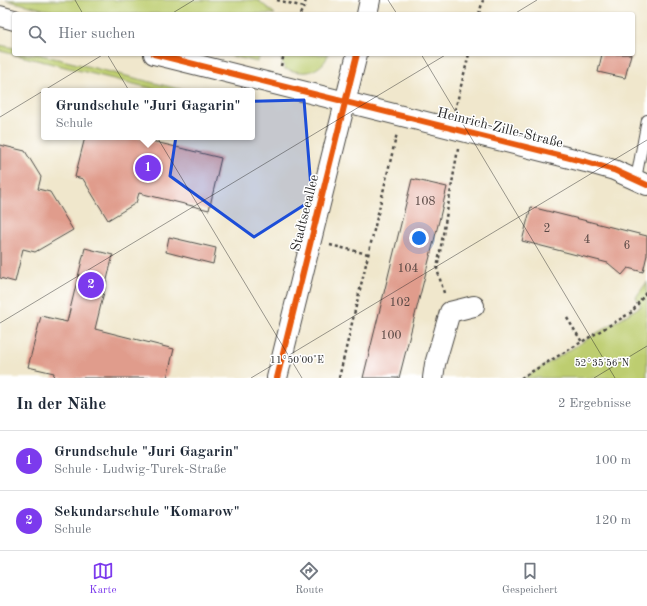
<!DOCTYPE html>
<html lang="de">
<meta charset="utf-8">
<style>
body{margin:0;font-family:"Old Standard TT",serif;background:#f2f2f3;color:#1f2937}
.you{position:absolute;left:419px;top:238px;width:14px;height:14px;margin:-10px;border:3px solid #fff;border-radius:50%;background:#1a73e8;box-shadow:0 0 0 6px #1a73e833}
.badge{display:grid;place-items:center;width:26px;height:26px;border-radius:50%;background:#7c3aed;color:#fff;font-size:13px;font-weight:700}
.pin{position:absolute;translate:-50% -50%;border:2px solid #fff;box-shadow:0 1px 4px #0006}
.popup{position:absolute;left:41px;top:88px;width:214px;height:52px;box-sizing:border-box;display:grid;place-content:center;border-radius:4px;background:#fff;filter:drop-shadow(0 1px 3px #0005);font-size:13px;white-space:nowrap;color:#747a83}
.popup b{font-size:15px;color:#1f2937}
.popup::after{content:'';position:absolute;left:50%;top:100%;margin-left:-8px;border:8px solid transparent;border-top-color:#fff}
.list{margin:0;padding:0;list-style:none}
h2{display:flex;justify-content:space-between;align-items:center;height:52px;margin:0;padding:0 16px;font-size:17px}
h2 small{font-size:13px;font-weight:400;color:#747a83}
.list li{display:grid;grid-template-columns:26px 1fr auto;gap:12px;align-items:center;box-sizing:border-box;height:60px;padding:0 16px;border-top:1px solid #e0e1e3}
.list b{display:block;font-size:15px;white-space:nowrap}
.list p{margin:0;font-size:13px;white-space:nowrap;color:#747a83}
.list em{font-size:13px;font-style:normal;color:#747a83}
.icon{flex:none;width:22px;height:22px;fill:none;stroke:currentColor;stroke-width:2;stroke-linecap:round;stroke-linejoin:round}
.map{position:relative;flex:none;width:647px;height:378px;overflow:hidden}
.search{position:absolute;background:#fff;box-shadow:0 1px 3px #0004;left:12px;right:12px;top:12px;height:44px;display:flex;align-items:center;gap:10px;box-sizing:border-box;padding:0 14px;border-radius:4px;color:#747a83;font-size:15px}
.sheet{height:172px;background:#fff}
nav{display:flex;justify-content:space-around;align-items:center;box-sizing:border-box;height:56px;border-top:1px solid #e0e1e3;background:#fff;font-size:11px;color:#747a83}
nav a{display:grid;justify-items:center;gap:2px}
nav .on{color:#7c3aed}
.map>svg:first-child{display:block}
.green{fill:#bdcd70;stroke:#747c4e}
.building{fill:#e09c8c}
.lines{fill:none;stroke-linecap:round;stroke-linejoin:round}
.service-casing{stroke:#494743;stroke-width:12}
.minor-casing{stroke:#494743;stroke-width:22}
.path{stroke:#494743;stroke-width:2.5;stroke-dasharray:3 3;stroke-linecap:butt}
.service{stroke:#fff;stroke-width:10}
.minor{stroke:#fff;stroke-width:20}
.cycleway-casing{stroke:#fff;stroke-width:8}
.cycleway{stroke:#e8590c;stroke-width:6}
.marked{fill:#1d4ed8;fill-opacity:0.2;stroke:#1d4ed8;stroke-width:3;stroke-linejoin:round}
.ticks{fill:none;stroke:#2b2b2b;stroke-width:1;stroke-opacity:0.45}
.labels{text-anchor:middle;dominant-baseline:central;stroke-width:3;stroke-linejoin:round;paint-order:stroke}
.number-label{font-size:12px;fill:#584743}
.street-label{font-size:14px;fill:#2b2b2b;stroke:#fff}
.ticks-label{font-size:10px;text-anchor:middle;fill:#2b2b2b;stroke:#fff;stroke-width:3;stroke-linejoin:round;paint-order:stroke}
</style>
<div class="map">
<svg width="647" height="378" viewBox="0 0 647 378">
<rect width="100%" height="100%" fill="#fff"/>
<filter id="ink" filterUnits="userSpaceOnUse"><feTurbulence type="fractalNoise" baseFrequency=".025" numOctaves="2"/><feDisplacementMap in="SourceGraphic" scale="8" xChannelSelector="R" yChannelSelector="G"/><feConvolveMatrix kernelMatrix="1 2 1 2 8 2 1 2 1" color-interpolation-filters="sRGB"/></filter>
<filter id="wash" filterUnits="userSpaceOnUse"><feTurbulence type="fractalNoise" baseFrequency=".012" numOctaves="4" result="noise"/><feDisplacementMap in="SourceGraphic" scale="16" xChannelSelector="R" yChannelSelector="G"/><feGaussianBlur stdDeviation="0.9" result="paint"/><feColorMatrix in="noise" values="0 0 0 0 0 0 0 0 0 0 0 0 0 0 0 0 0 1.4 0 .05"/><feComposite in="paint" operator="in"/></filter>
<g filter="url(#wash)">
<rect width="100%" height="100%" fill="#f0e7cc"/>
<g class="green">
<polygon points="6,0 256,0 259,1 275,14 63,14"/>
<polygon points="0,45 14,48 14,54 38,54 187,91 162,91 0,51"/>
<polygon points="224,54 261,54 257,62"/>
<path d="M279 54H328C326 65 312 74 301 72 296 72 290 70 285 69Z"/>
<polygon points="647,282 647,378 524,378 641,306 636,297"/>
</g>
<g id="blocks">
<g class="building">
<polygon points="602,54 631,54 625,78 598,72"/>
<polygon points="85,137 135,137 221,158 209,210 139,193 136,203 108,220 83,179 75,177"/>
<polygon points="0,145 25,151 41,177 38,189 50,192 73,230 35,252 23,249 15,282 0,278"/>
<polygon points="412,179 447,187 439,221 399,378 363,378"/>
<polygon points="531,207 647,236 647,255 643,272 628,268 622,275 608,263 522,241"/>
<polygon points="169,237 216,248 213,264 166,252"/>
<polygon points="85,248 113,255 95,329 174,349 167,378 53,378 54,373 28,367 41,316 67,322"/>
</g>
</g>
</g>
<g filter="url(#ink)">
<use href="#blocks" fill-opacity="0" stroke="#494743" stroke-width="1"/>
<g class="lines">
<g class="service-casing">
<polyline id="service" points="636,179 647,120"/>
</g>
<g class="minor-casing">
<g id="minor">
<polyline points="367,14 370,0"/>
<polyline points="0,16 14,20"/>
<polyline points="154,54 586,162 614,170 647,185"/>
<polyline points="277,378 357,54"/>
<polyline points="433,378 435,364 450,312 474,306"/>
</g>
</g>
<g class="path">
<polyline points="277,0 304,7"/>
<polyline points="300,14 304,7 306,0"/>
<polyline points="479,14 483,0"/>
<polyline points="281,66 284,54"/>
<polyline points="455,110 469,54"/>
<polyline points="330,245 368,254"/>
<polyline points="444,293 437,269 458,149"/>
<polyline points="567,318 582,342"/>
<polyline points="339,378 397,133"/>
<polyline points="521,378 632,312 647,291"/>
</g>
<use href="#service" class="service"/>
<use href="#minor" class="minor"/>
<g class="cycleway-casing">
<g id="cycleway">
<polyline points="154,54 586,162 614,170 647,185"/>
<polyline points="277,378 357,54"/>
</g>
</g>
<use href="#cycleway" class="cycleway"/>
</g>
</g>
<path class="marked" d="M304 100 312 200 254 237 170 176 181 103Z"/>
<path class="ticks" d="M75 0 83 14M388 0 397 14M171 14 194 0M514 14 537 0M107 54 302 378M421 54 615 378M0 117 104 54M0 323 447 54M251 378 647 140M594 378 647 346"/>
<g class="labels">
<g class="number-label">
<text x="425" y="202">108</text>
<text x="547" y="229">2</text>
<text x="587" y="240">4</text>
<text x="627" y="246">6</text>
<text x="408" y="269">104</text>
<text x="400" y="303">102</text>
<text x="391" y="336">100</text>
</g>
<g class="street-label">
<text transform="translate(500 128) rotate(14)">Heinrich-Zille-Straße</text>
<text transform="translate(305 213) rotate(-76)">Stadtseeallee</text>
</g>
</g>
<g class="ticks-label">
<text x="297" y="363">11°50'00"E</text>
<text x="602" y="366">52°35'56"N</text>
</g>
</svg>
<div class="you"></div>
<div class="pin badge" style="left:148px;top:168px">1</div>
<div class="popup"><b>Grundschule &quot;Juri Gagarin&quot;</b>Schule</div>
<div class="pin badge" style="left:91px;top:285px">2</div>
<div class="search"><svg class="icon" aria-label="search" viewBox="0 0 24 24"><circle cx="10" cy="10" r="6"/><path d="M15 15l6 6"/></svg>Hier suchen</div>
</div>
<section class="sheet">
<h2>In der Nähe<small>2 Ergebnisse</small></h2>
<ul class="list">
<li><span class="badge">1</span><div><b>Grundschule &quot;Juri Gagarin&quot;</b><p>Schule · Ludwig-Turek-Straße</p></div><em>100 m</em></li>
<li><span class="badge">2</span><div><b>Sekundarschule &quot;Komarow&quot;</b><p>Schule</p></div><em>120 m</em></li>
</ul>
</section>
<nav>
<a class="on"><svg class="icon" aria-label="map" viewBox="0 0 24 24"><path d="M3 6l6-2 6 2 6-2v14l-6 2-6-2-6 2zM9 4v14M15 6v14"/></svg>Karte</a>
<a><svg class="icon" aria-label="directions" viewBox="0 0 24 24"><path d="M12 3l9 9-9 9-9-9zM9 14v-3h6M13 9l2 2-2 2"/></svg>Route</a>
<a><svg class="icon" aria-label="saved" viewBox="0 0 24 24"><path d="M7 4h10v16l-5-4-5 4z"/></svg>Gespeichert</a>
</nav>
